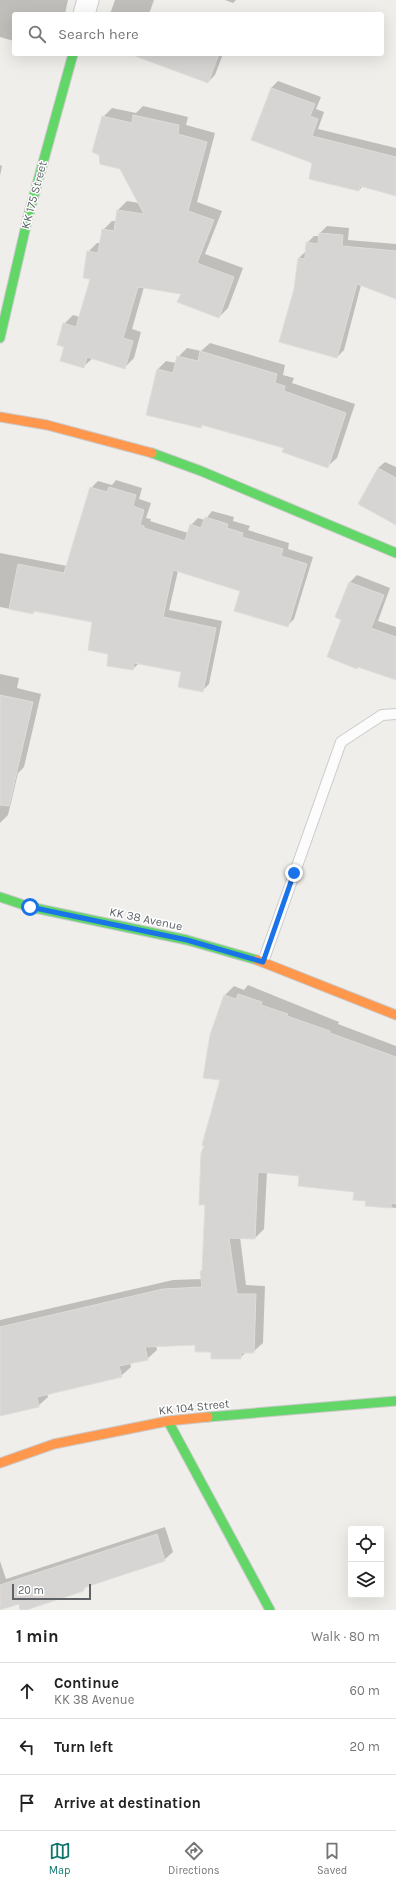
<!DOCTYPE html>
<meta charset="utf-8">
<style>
body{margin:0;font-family:Karla,sans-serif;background:#f6f6f6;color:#222}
.controls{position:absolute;right:12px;bottom:12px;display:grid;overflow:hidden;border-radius:4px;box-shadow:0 4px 16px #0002}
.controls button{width:36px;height:36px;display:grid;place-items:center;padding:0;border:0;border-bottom:1px solid #e0e0e0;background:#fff;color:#222;font:20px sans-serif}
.scale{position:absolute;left:12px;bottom:10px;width:79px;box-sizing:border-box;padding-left:4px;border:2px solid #5f6368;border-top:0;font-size:11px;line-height:14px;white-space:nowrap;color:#5f6368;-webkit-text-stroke:3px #fff;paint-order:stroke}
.stop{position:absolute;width:12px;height:12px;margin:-9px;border:3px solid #1a73e8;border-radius:50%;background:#fff}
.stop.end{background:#1a73e8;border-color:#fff;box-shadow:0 1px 4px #0008}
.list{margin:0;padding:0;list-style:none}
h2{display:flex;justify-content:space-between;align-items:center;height:52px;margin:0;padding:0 16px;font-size:17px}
h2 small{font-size:13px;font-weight:400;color:#767676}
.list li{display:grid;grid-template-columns:26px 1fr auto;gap:12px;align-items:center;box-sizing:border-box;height:56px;padding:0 16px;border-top:1px solid #e0e0e0}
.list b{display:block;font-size:15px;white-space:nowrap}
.list p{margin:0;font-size:13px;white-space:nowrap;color:#767676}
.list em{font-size:13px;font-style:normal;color:#767676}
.icon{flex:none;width:22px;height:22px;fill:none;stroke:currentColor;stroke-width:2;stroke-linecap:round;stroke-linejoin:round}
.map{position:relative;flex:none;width:396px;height:1610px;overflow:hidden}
.search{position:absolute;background:#fff;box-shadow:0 4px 16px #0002;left:12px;right:12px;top:12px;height:44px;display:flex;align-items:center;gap:10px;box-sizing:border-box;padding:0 14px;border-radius:4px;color:#767676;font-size:15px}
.sheet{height:220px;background:#fff}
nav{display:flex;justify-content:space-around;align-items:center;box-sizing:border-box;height:56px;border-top:1px solid #e0e0e0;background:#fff;font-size:11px;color:#767676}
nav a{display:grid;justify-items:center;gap:2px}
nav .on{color:#0f766e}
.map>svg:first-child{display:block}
.shadow{fill:#0003}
.building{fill:#d6d5d3;stroke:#deddd9}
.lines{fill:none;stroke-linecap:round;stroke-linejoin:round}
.lane-casing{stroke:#cbcccc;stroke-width:12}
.street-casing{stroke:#cbcccc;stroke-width:23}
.fast-casing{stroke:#cacacb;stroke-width:11}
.slow-casing{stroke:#cacacb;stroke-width:11}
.lane{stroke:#fdfcfc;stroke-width:10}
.street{stroke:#fdfcfc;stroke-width:21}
.fast{stroke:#63d668;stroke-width:9}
.slow{stroke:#ff974d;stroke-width:9}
.route{stroke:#1a73e8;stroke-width:5}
.labels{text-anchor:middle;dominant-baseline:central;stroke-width:3;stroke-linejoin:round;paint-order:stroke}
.street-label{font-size:12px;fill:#5f6368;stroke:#fff}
</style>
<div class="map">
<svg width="396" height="1610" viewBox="0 0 396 1610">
<rect width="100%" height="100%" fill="#efeeea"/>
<g class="shadow">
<polygon points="0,0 68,0 65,14 14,14 14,41 0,37"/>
<polygon points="115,0 154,0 149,14 110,14"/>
<polygon points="225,0 236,0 233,3"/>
<polygon points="169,54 223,54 215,75 208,82"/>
<polygon points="278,81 321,97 316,109 324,112 318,129 396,148 396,195 363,186 359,190 314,163 271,88"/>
<polygon points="143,106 188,117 186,125 215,133 197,202 222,211 205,254 243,268 228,308 219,317 182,293 144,287 132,329 141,332 134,358 125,367 93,358 83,367 65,346 64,324 73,315 80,317 91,278 88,252 97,243 101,243 103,230 112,221 116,221 118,210 127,201 139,203 103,117 112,108 136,113"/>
<polygon points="0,165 2,166 0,176"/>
<polygon points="327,226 349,228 348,240 396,244 396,298 361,285 344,350 337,357 295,289 299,258 306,251 307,243 314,236 320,236 320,233"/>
<polygon points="210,343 285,365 283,375 294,378 292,383 355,404 337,458 328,466 285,448 203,424 201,427 158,369 166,361 176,363 178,357 187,348 201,351"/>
<polygon points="385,462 396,467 396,519 378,468"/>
<polygon points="116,480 142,488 139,499 151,503 146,518 151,519 150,521 188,533 191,525 198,518 205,520 212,511 234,517 233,521 250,526 248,530 289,543 288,549 313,557 294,619 287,626 241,590 178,571 169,610 222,621 209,684 202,691 182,671 139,663 133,669 109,653 94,622 35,610 32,613 0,607 0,553 67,566 91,488 98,481 112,485"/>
<polygon points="357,575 390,588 378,621 396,627 396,680 342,619 336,617 350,582"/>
<polygon points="0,674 19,678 17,688 41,694 24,767 18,773 8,815 0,823"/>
<polygon points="248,985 339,1022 338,1024 396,1046 396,1208 366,1205 367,1200 355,1191 300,1175 267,1172 264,1229 255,1238 240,1237 246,1285 265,1286 263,1343 253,1352 246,1352 240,1358 212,1351 196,1343 156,1345 157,1350 147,1359 130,1363 131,1367 121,1376 47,1393 48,1397 38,1406 0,1411 0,1320 173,1280 202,1279 201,1271 203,1269 221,1080 211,1035 225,995 234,986 244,990"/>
<polygon points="165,1527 173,1552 164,1560 88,1585 83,1590 23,1610 19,1603 0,1609 0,1561 6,1579"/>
</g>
<g class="building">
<polygon points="136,54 219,54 208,83 135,56"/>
<polygon points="271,88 315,104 310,116 318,119 312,136 396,157 396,196 360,186 359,191 309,179 312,163 251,140"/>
<polygon points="133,115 179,125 178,134 207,142 188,211 214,220 197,263 234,277 219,318 177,302 181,294 138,287 123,338 133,341 125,369 87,357 84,368 60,361 64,347 57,345 63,323 76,327 90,279 83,278 87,251 98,253 102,229 114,231 117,210 144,214 120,169 100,164 99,155 92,152 102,116 132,123"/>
<polygon points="319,233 343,235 342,246 396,251 396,299 357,284 337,358 279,342 294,289 298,258 305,259 306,242 318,244"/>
<polygon points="200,351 277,374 275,383 285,386 284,391 346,413 328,468 282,452 284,448 202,425 201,428 146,415 157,369 173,373 177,356 198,361"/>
<polygon points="378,468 396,478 396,525 358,504"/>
<polygon points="90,487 107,492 109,487 136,495 133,506 144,510 140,525 144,526 144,528 185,541 190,524 201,528 205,517 228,524 227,528 243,533 242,537 283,549 281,556 307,564 288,627 234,611 240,591 173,570 163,617 216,628 203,692 178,687 181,672 134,663 133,670 107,666 108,654 88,650 92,622 34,611 33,614 9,609 18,564 64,573"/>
<polygon points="349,582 384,595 371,628 396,637 396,680 358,667 357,669 327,657 341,620 335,617"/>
<polygon points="0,695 33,702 9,806 0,805"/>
<polygon points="238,994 262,1002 261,1005 288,1014 287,1016 330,1031 330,1033 396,1057 396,1204 391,1203 391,1208 365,1206 366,1201 353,1200 354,1192 298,1186 299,1176 258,1172 255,1239 229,1238 237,1294 256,1294 254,1353 241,1353 241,1359 211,1359 211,1352 195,1352 195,1345 145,1347 148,1360 119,1366 122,1377 37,1397 39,1407 0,1416 0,1327 163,1289 202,1287 200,1271 202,1271 205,1205 199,1205 201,1153 204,1146 202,1145 220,1080 203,1078 210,1035 224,995 236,999"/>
<polygon points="157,1534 165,1561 83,1588 84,1591 26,1610 20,1610 19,1604 0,1610 0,1585"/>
</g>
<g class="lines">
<g class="lane-casing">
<polyline id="lane" points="263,962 341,742 382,715 396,714"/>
</g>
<g class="street-casing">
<polyline id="street" points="84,14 88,0"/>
</g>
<g class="fast-casing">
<g id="fast">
<polyline points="0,338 28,217 73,54"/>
<polyline points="152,453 201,471 396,553"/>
<polyline points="0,897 30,907 187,940 257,960"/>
<polyline points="208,1417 396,1401"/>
<polyline points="168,1421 270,1610"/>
</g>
</g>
<g class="slow-casing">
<g id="slow">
<polyline points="0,417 47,425 152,453"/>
<polyline points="257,960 396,1015"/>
<polyline points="0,1463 54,1444 168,1421 208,1417"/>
</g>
</g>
<use href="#lane" class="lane"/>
<use href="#street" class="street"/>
<use href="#fast" class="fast"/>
<use href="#slow" class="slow"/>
</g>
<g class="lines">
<polyline class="route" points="30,907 187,940 263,962 294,873"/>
</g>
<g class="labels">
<g class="street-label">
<text transform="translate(34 195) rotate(-75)">KK 175 Street</text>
<text transform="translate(146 919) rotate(12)">KK 38 Avenue</text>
<text transform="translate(194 1407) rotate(-6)">KK 104 Street</text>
</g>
</g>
</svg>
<div class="controls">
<button><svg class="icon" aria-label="locate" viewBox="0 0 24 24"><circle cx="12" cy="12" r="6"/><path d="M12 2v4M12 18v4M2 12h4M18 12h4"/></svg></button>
<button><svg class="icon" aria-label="layers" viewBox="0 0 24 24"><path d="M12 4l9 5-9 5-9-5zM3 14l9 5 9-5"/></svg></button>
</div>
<div class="scale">20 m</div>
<div class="stop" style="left:30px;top:907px"></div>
<div class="stop end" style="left:294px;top:873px"></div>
<div class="search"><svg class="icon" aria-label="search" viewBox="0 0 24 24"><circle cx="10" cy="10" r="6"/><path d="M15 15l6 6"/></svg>Search here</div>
</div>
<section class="sheet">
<h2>1 min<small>Walk · 80 m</small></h2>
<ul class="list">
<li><svg class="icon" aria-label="ahead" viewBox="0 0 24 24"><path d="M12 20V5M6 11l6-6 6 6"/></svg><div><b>Continue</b><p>KK 38 Avenue</p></div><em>60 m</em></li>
<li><svg class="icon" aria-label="left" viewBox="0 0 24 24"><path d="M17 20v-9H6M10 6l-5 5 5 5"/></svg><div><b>Turn left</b></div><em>20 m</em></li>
<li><svg class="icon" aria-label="arrive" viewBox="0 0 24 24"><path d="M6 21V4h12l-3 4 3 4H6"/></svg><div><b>Arrive at destination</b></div></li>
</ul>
</section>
<nav>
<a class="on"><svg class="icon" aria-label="map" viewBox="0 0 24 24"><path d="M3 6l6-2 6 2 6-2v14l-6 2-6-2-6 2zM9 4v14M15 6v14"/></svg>Map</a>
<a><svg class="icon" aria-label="directions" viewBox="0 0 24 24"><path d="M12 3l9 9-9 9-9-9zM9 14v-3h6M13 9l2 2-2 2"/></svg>Directions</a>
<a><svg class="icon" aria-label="saved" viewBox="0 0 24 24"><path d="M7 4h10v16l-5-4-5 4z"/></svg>Saved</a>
</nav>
